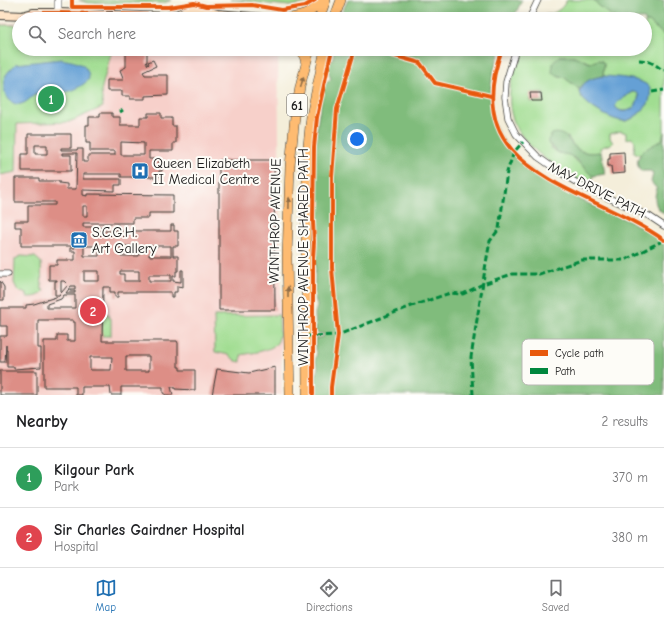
<!DOCTYPE html>
<style>
body{margin:0;font-family:"Comic Neue",sans-serif;background:#f2f2f2;color:#202124}
.you{position:absolute;left:357px;top:139px;width:14px;height:14px;margin:-10px;border:3px solid #fff;border-radius:50%;background:#1a73e8;box-shadow:0 0 0 6px #1a73e833}
.badge{display:grid;place-items:center;width:26px;height:26px;border-radius:50%;background:#1f6fb2;color:#fff;font-size:13px;font-weight:700}
.pin{position:absolute;translate:-50% -50%;border:2px solid #fff;box-shadow:0 1px 4px #0006}
.list{margin:0;padding:0;list-style:none}
h2{display:flex;justify-content:space-between;align-items:center;height:52px;margin:0;padding:0 16px;font-size:17px}
h2 small{font-size:13px;font-weight:400;color:#757577}
.list li{display:grid;grid-template-columns:26px 1fr auto;gap:12px;align-items:center;box-sizing:border-box;height:60px;padding:0 16px;border-top:1px solid #e0e0e0}
.list b{display:block;font-size:15px;white-space:nowrap}
.list p{margin:0;font-size:13px;white-space:nowrap;color:#757577}
.list em{font-size:13px;font-style:normal;color:#757577}
.icon{flex:none;width:22px;height:22px;fill:none;stroke:currentColor;stroke-width:2;stroke-linecap:round;stroke-linejoin:round}
.map{position:relative;flex:none;width:664px;height:395px;overflow:hidden}
.search{position:absolute;background:#fff;box-shadow:0 2px 6px #0003;left:12px;right:12px;top:12px;height:44px;display:flex;align-items:center;gap:10px;box-sizing:border-box;padding:0 14px;border-radius:22px;color:#757577;font-size:15px}
.sheet{height:172px;background:#fff}
nav{display:flex;justify-content:space-around;align-items:center;box-sizing:border-box;height:56px;border-top:1px solid #e0e0e0;background:#fff;font-size:11px;color:#757577}
nav a{display:grid;justify-items:center;gap:2px}
nav .on{color:#1f6fb2}
.map>svg:first-child{display:block}
.built{fill:#f7d0ca}
.green{fill:#a0dd91;stroke:#5e7c56;fill-rule:evenodd}
.forest{fill:#80bc7b;stroke:#4e6c4c}
.water{fill:#65a0d5;stroke:#405e78;fill-rule:evenodd}
.building{fill:#dd8e86;fill-rule:evenodd}
.lines{fill:none;stroke-linecap:round;stroke-linejoin:round}
.minor-casing{stroke:#3c3c38;stroke-width:7}
.tertiary-casing{stroke:#3c3c38;stroke-width:8}
.secondary-casing{stroke:#3c3c38;stroke-width:10}
.primary-casing{stroke:#3c3c38;stroke-width:10}
.minor{stroke:#fff;stroke-width:5.5}
.tertiary{stroke:#fff;stroke-width:7}
.secondary{stroke:#ffe4c6;stroke-width:8}
.primary{stroke:#febb71;stroke-width:9}
.quiet{stroke:#00873e;stroke-width:3;stroke-dasharray:6 3;stroke-linecap:butt}
.cycleway-casing{stroke:#fdfcf7;stroke-width:6}
.cycleway{stroke:#e8590c;stroke-width:4}
.oneway{fill:#8d6c46}
.labels{text-anchor:middle;dominant-baseline:central;stroke-width:4;stroke-linejoin:round;paint-order:stroke}
.shield{fill:#fdfcf7;stroke:#605f5e;stroke-width:1}
.shield-label{font-size:13px;font-weight:bold;fill:#1c1c1c}
.poi-label{font-size:14px;fill:#1c1c1c;stroke:#fdfcf7;text-anchor:start}
.street-label{font-size:14px;fill:#1c1c1c;stroke:#fdfcf7}
.key{fill:#fdfcf7;stroke:#bab9b5;stroke-width:1}
.key-label{font-size:11px;fill:#1c1c1c}
</style>
<div class="map">
<svg width="664" height="395" viewBox="0 0 664 395">
<rect width="100%" height="100%" fill="#fdfcf7"/>
<filter id="ink" filterUnits="userSpaceOnUse"><feTurbulence type="fractalNoise" baseFrequency=".025" numOctaves="2"/><feDisplacementMap in="SourceGraphic" scale="8" xChannelSelector="R" yChannelSelector="G"/><feConvolveMatrix kernelMatrix="1 2 1 2 8 2 1 2 1" color-interpolation-filters="sRGB"/></filter>
<filter id="wash" filterUnits="userSpaceOnUse"><feTurbulence type="fractalNoise" baseFrequency=".012" numOctaves="4" result="noise"/><feDisplacementMap in="SourceGraphic" scale="16" xChannelSelector="R" yChannelSelector="G"/><feGaussianBlur stdDeviation="0.9" result="paint"/><feColorMatrix in="noise" values="0 0 0 0 0 0 0 0 0 0 0 0 0 0 0 0 0 1.4 0 .05"/><feComposite in="paint" operator="in"/></filter>
<g filter="url(#wash)">
<rect width="100%" height="100%" fill="#f4eeda"/>
<polygon class="built" points="4,23 19,23 19,49 278,49 282,395 0,395 0,24"/>
<g class="green">
<polygon points="79,0 172,0 163,3 88,3"/>
<polygon points="230,0 311,0 309,3 290,6"/>
<path d="M567 0H594L598 5 616 19H537L539 15C552 16 561 11 567 0Z"/>
<path d="M645 22H649L664 35V132L662 140 640 155 634 152 635 142 632 138 626 139V133L621 131 610 134V138L613 143 600 148 601 152C584 154 576 152 568 137L548 143 552 149 559 153 570 155 593 176 589 185C575 182 563 172 552 164 512 134 501 112 516 63H520L524 49H645ZM559 56H574L590 63 599 60 602 61 604 64 603 76 639 81 650 89 648 104C642 111 635 119 626 121 614 122 576 102 579 89L565 78 553 74ZM544 92V101L530 102 529 93Z"/>
<polygon points="0,25 19,25 19,49 112,49 101,91 103,107 69,122 17,124 16,172 0,175"/>
<path d="M632 92H635L638 94C641 106 628 115 617 109L615 106 618 101Z"/>
<path d="M21 256 35 257 41 262 42 290H44C41 297 34 297 27 297V294L18 291 14 283 15 259Z"/>
<polygon points="102,314 109,314 109,318 111,318 111,336 102,336"/>
<path d="M279 315C279 323 281 334 278 341 274 351 250 353 241 355V362L236 361 229 355 215 352 214 316Z"/>
</g>
<g class="forest">
<polygon points="348,0 522,0 513,19 341,19 342,12"/>
<polygon points="594,0 664,0 664,35 649,22 645,22 645,19 616,19 598,5"/>
<path d="M334 49H501C478 109 492 144 544 179 555 186 568 190 579 199 607 213 640 222 664 243V395H316V375L318 367 315 360 317 353 315 350V338L323 337 324 334 316 333 315 313 317 306 314 293 316 252 315 240 317 214 314 199V171L317 125 324 84 331 79 327 69 333 58Z"/>
<path d="M559 56H574L590 63 598 60 602 61 604 64 603 76C593 78 585 81 579 89L565 78 552 73 553 63Z"/>
<path d="M664 132V213C655 209 653 198 657 189L651 182 653 174 651 171H641C629 155 650 147 662 140Z"/>
<path d="M557 133C570 136 567 141 576 148 582 154 592 153 601 152L605 174 593 176 590 174 576 159 569 155 559 153 548 143V140L552 134Z"/>
</g>
<g class="water">
<path d="M61 59C75 62 88 62 89 79 81 89 63 94 51 94L46 90H42L40 93C32 94 29 102 21 104 8 107 0 87 5 77 7 72 12 68 16 64Z"/>
<path d="M605 76C615 77 646 78 650 89 651 93 650 100 648 104 642 111 635 119 625 121 613 122 582 104 579 92 583 80 594 77 605 76ZM632 92H635L638 94C641 108 622 118 615 106L618 101Z"/>
</g>
<g id="blocks">
<g class="building">
<polygon points="124,49 147,49 147,62 146,62 148,65 149,64 148,62 153,60 156,66 143,72 145,75 168,75 168,95 145,96 145,99 130,99 130,96 122,96 122,91 107,91 107,80 124,80 120,70 126,67 126,51 124,51"/>
<polygon points="530,93 541,93 542,101 531,101"/>
<path d="M100 113H112V117H120V125H140V117H148V113H161V118H172V126H176V143H173V151H149V159H159V163H162V171H159V177H148V174H142V176L139 177H121V174H83V179H121V185H115V191L83 190V195L87 196V194L173 195V213H149V218H133V223H83V227H101V231H116V225H118V231H171V225H174V231H178V246H173V256H178V271H176V276H173V281L181 282V270H183V287L177 286V292H174V297H171V292H118V297H115V292H110V287H103L102 341H177L178 343V367H180V370H195V390L175 389V387H171L173 395H166L163 393V387H121V395H111L110 387H82V395H76V387H44V341H57V335H67V341H75V322H73V320H38V348H41V367L14 369V367H7V349H6V345L5 362H0V336H7V326H0V308H26V305L34 304 59 296 60 295H55V281H57V280H49V265H57V260H75V251H70V248H75V246H21V227H15V221H28V205H55V202H15V178H39V181H59V183L67 184V189H76L77 153H62V155H71V171H22V154H28V134H71V148H61V150H77V149H83V162H88V155H115V151H90V143H86V125H89V117H100ZM121 142 144 143V155H121ZM35 145H47V154H35ZM83 206H87V216H83ZM84 246H99V256H84ZM120 246H139V256H120ZM149 246H171V256H149V254H151V248H149ZM84 271H99V281H84ZM120 271H139V281H124V274H120ZM149 275H171V281H149ZM61 281H64L68 285 61 293ZM71 286H75V289H70V291H75V293H66ZM64 295H75V308H47V304L61 299ZM126 356H149V371H126ZM90 357H112L111 370H90Z"/>
<polygon points="624,152 625,173 612,174 611,166 608,166 608,159 610,159 610,153"/>
<polygon points="219,160 274,160 275,310 219,310"/>
<polygon points="0,281 4,287 4,300 0,300"/>
<polygon points="275,367 275,395 212,395 217,369 249,373"/>
<rect x="0" y="371" width="37" height="24"/>
</g>
</g>
</g>
<g filter="url(#ink)">
<use href="#blocks" fill-opacity="0" stroke="#3c3c38" stroke-width="1"/>
<g class="lines">
<g class="minor-casing">
<g id="minor">
<polyline points="529,19 538,0"/>
<polyline points="516,49 506,82 505,97 508,118 516,134 538,157 561,173 582,186 649,216 664,226"/>
<polyline points="0,274 8,274"/>
</g>
</g>
<g class="tertiary-casing">
<polyline id="tertiary" points="58,0 58,19"/>
</g>
<g class="secondary-casing">
<g id="secondary">
<polyline points="0,15 25,16"/>
<polyline points="22,16 33,13 58,13 167,17 176,15 193,8 217,14 274,19"/>
</g>
</g>
<g class="primary-casing">
<g id="primary">
<path d="M286 19C305 15 309 16 322 0"/>
<polyline points="319,19 326,0"/>
<polyline points="334,19 341,0"/>
<polyline points="302,49 306,63"/>
<polyline points="290,395 287,258 290,166 295,116 300,87 310,49"/>
<polyline points="307,395 306,212 308,146 311,116 325,49"/>
</g>
</g>
<use href="#minor" class="minor"/>
<use href="#tertiary" class="tertiary"/>
<use href="#secondary" class="secondary"/>
<use href="#primary" class="primary"/>
<g class="quiet">
<path d="M639 60C648 60 655 64 662 70H664"/>
<polyline points="652,92 664,90"/>
<polyline points="120,112 123,110"/>
<polyline points="307,336 338,335 409,307 450,293 463,294 483,284 512,274 539,274 582,260 625,260 664,240"/>
<polyline points="473,395 471,357 486,263 490,241 499,229 507,172 514,152 523,142"/>
</g>
<g class="cycleway-casing">
<g id="cycleway">
<polyline points="72,0 72,7 169,7 194,3 206,6 252,5 282,10 305,6 315,0"/>
<polyline points="22,16 33,13 58,13 149,15"/>
<polyline points="375,49 378,51 420,63 435,83 491,96"/>
<path d="M502 49C455 176 589 186 664 240"/>
<polyline points="313,395 313,258 314,242 313,222 314,147 317,117 332,49"/>
<polyline points="331,395 331,387 338,335 332,268 332,177 337,109 355,49"/>
</g>
</g>
<use href="#cycleway" class="cycleway"/>
</g>
<defs><path id="oneway-solid" d="M-6-.8H1V-3.2L6.5 0L1 3.2V.8H-6Z"/></defs>
<g class="oneway">
<use href="#oneway-solid" transform="translate(302 82) rotate(-76)"/>
<use href="#oneway-solid" transform="translate(289 203) rotate(-89)"/>
<use href="#oneway-solid" transform="translate(288 292) rotate(-90)"/>
</g>
</g>
<defs>
<g id="hospital-square" transform="scale(0.9)"><rect x="-9" y="-9" width="18" height="18" rx="4" fill="#1f6fb2" stroke="#fdfcf7"/><path d="M-5-5h3v3.5h4V-5h3V5h-3V1.5h-4V5h-3Z" fill="#fff"/></g>
<g id="museum-square" transform="scale(0.9)"><rect x="-9" y="-9" width="18" height="18" rx="4" fill="#1f6fb2" stroke="#fdfcf7"/><path d="M0-6L6-3V-2H-6V-3ZM-5-1h2V3h-2ZM-1-1h2V3h-2ZM3-1h2V3H3ZM-6 4H6V6H-6Z" fill="#fff"/></g>
</defs>
<g fill-rule="evenodd">
<use href="#hospital-square" x="140" y="171"/>
<use href="#museum-square" x="79" y="240"/>
</g>
<g class="labels">
<rect class="shield" x="287" y="94" width="20" height="22" rx="3"/>
<g class="shield-label">
<text x="297" y="105">61</text>
</g>
<g class="poi-label">
<text x="153" y="163">Queen Elizabeth<tspan x="153" dy="16">II Medical Centre</tspan></text>
<text x="92" y="232">S.C.G.H.<tspan x="92" dy="16">Art Gallery</tspan></text>
</g>
<g class="street-label">
<text transform="translate(597 190) rotate(27)">MAY DRIVE PATH</text>
<text transform="translate(275 221) rotate(-89)">WINTHROP AVENUE</text>
<text transform="translate(303 257) rotate(-90)">WINTHROP AVENUE SHARED PATH</text>
</g>
</g>
<rect x="522" y="339" width="132" height="46" rx="6" class="key"/>
<rect x="530" y="350" width="18" height="6" fill="#e8590c"/>
<rect x="530" y="368" width="18" height="6" fill="#00873e"/>
<g class="key-label">
<text x="555" y="357">Cycle path</text>
<text x="555" y="375">Path</text>
</g>
</svg>
<div class="you"></div>
<div class="pin badge" style="left:51px;top:99px;background:#2e9e5b">1</div>
<div class="pin badge" style="left:93px;top:311px;background:#e0444e">2</div>
<div class="search"><svg class="icon" aria-label="search" viewBox="0 0 24 24"><circle cx="10" cy="10" r="6"/><path d="M15 15l6 6"/></svg>Search here</div>
</div>
<section class="sheet">
<h2>Nearby<small>2 results</small></h2>
<ul class="list">
<li><span class="badge" style="background:#2e9e5b">1</span><div><b>Kilgour Park</b><p>Park</p></div><em>370 m</em></li>
<li><span class="badge" style="background:#e0444e">2</span><div><b>Sir Charles Gairdner Hospital</b><p>Hospital</p></div><em>380 m</em></li>
</ul>
</section>
<nav>
<a class="on"><svg class="icon" aria-label="map" viewBox="0 0 24 24"><path d="M3 6l6-2 6 2 6-2v14l-6 2-6-2-6 2zM9 4v14M15 6v14"/></svg>Map</a>
<a><svg class="icon" aria-label="directions" viewBox="0 0 24 24"><path d="M12 3l9 9-9 9-9-9zM9 14v-3h6M13 9l2 2-2 2"/></svg>Directions</a>
<a><svg class="icon" aria-label="saved" viewBox="0 0 24 24"><path d="M7 4h10v16l-5-4-5 4z"/></svg>Saved</a>
</nav>
